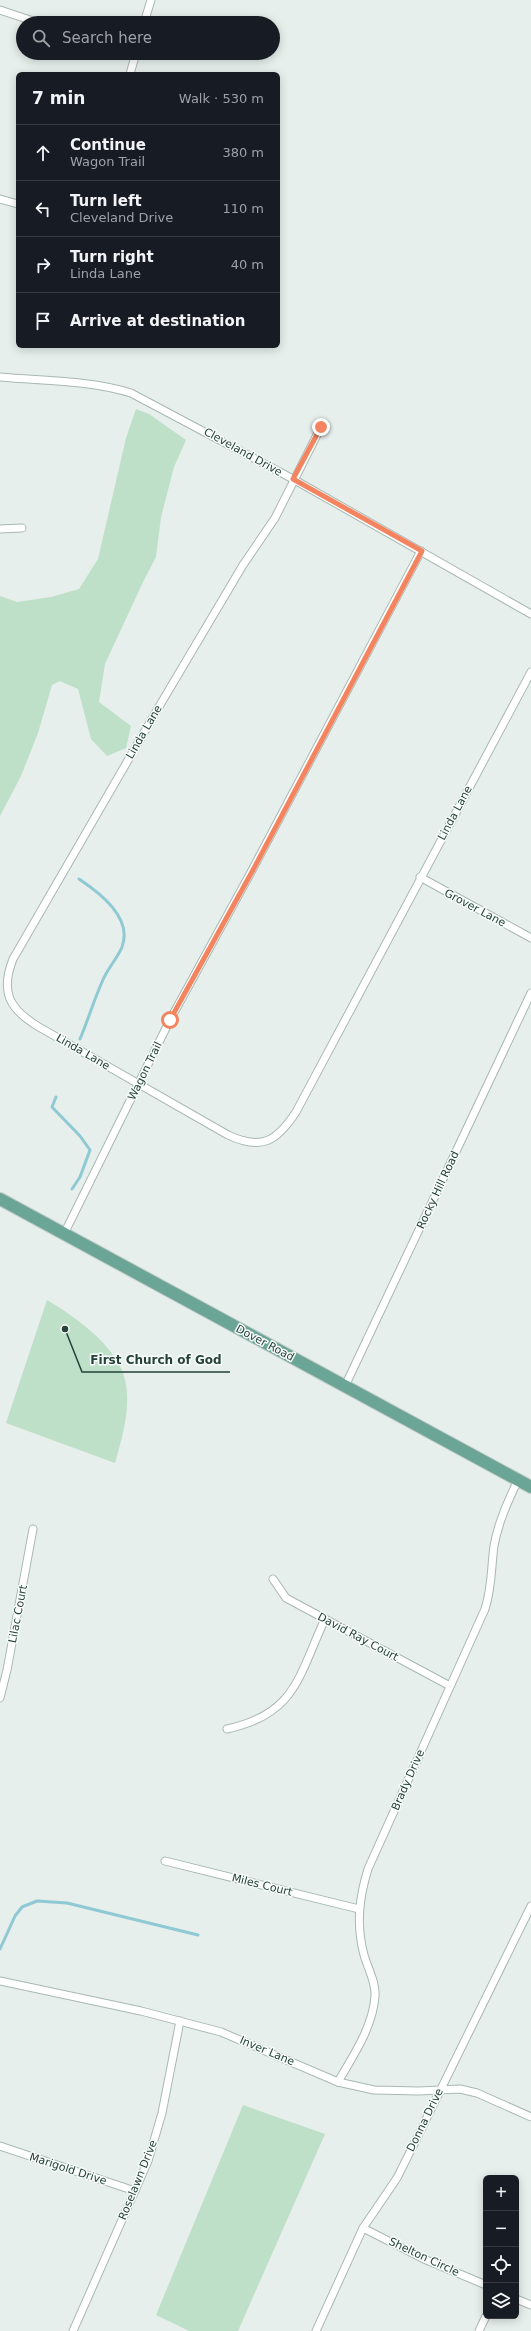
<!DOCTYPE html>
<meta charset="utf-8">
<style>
body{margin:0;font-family:"DejaVu Sans",sans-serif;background:#242831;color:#f1f3f6}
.controls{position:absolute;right:12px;bottom:12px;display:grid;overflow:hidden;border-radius:6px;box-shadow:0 2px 10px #0003}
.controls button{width:36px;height:36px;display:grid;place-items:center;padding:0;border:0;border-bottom:1px solid #363941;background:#171b24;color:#f1f3f6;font:20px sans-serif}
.stop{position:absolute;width:12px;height:12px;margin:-9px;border:3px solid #f4845f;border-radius:50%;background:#fff}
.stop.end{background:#f4845f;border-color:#fff;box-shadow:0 1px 4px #0008}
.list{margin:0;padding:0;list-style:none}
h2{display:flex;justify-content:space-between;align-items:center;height:52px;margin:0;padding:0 16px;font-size:17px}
h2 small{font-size:13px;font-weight:400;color:#9ea1a6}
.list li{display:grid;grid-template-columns:26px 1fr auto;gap:12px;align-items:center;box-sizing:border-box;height:56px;padding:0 16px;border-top:1px solid #363941}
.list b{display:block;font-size:15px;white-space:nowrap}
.list p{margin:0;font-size:13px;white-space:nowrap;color:#9ea1a6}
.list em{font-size:13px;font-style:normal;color:#9ea1a6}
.icon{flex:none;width:22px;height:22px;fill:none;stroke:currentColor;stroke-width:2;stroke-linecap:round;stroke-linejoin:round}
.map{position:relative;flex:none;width:531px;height:2331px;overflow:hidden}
.search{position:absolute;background:#171b24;box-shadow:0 2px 10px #0003;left:16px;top:16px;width:264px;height:44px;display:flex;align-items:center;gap:10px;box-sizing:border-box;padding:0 14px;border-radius:22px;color:#9ea1a6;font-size:15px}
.panel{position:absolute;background:#171b24;box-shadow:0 2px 10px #0003;left:16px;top:72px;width:264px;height:276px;border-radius:6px}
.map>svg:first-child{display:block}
.green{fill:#bfe0c8}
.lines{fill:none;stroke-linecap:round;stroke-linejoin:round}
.stream{stroke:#8ec9d4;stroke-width:3}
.minor-casing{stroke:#a8b8b2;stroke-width:9}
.primary-casing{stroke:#c2cac8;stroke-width:14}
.minor{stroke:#fff;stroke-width:7}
.primary{stroke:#6aa596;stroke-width:12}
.route{stroke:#f4845f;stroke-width:5}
.labels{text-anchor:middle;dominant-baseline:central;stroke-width:3;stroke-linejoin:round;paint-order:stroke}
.street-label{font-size:11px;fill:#24423a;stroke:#f7fbf9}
.leader{fill:none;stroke:#24423a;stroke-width:1.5}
.callout-dot{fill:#24423a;stroke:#f7fbf9;stroke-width:1.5}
.callout-label{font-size:12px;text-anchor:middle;font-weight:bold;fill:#24423a;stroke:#f7fbf9;stroke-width:3;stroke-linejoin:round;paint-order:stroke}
</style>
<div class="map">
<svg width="531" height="2331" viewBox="0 0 531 2331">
<rect width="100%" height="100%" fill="#e6efeb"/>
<g class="green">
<polygon points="136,409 149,414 186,440 174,467 161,517 156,557 143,582 105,664 99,702 131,726 126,748 107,756 91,739 78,689 60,681 52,685 38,733 21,776 0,816 0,596 17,602 51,597 79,589 98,559 126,438"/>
<path d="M47 1300C73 1315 113 1344 123 1373 133 1402 123 1435 115 1463L6 1423Z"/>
<polygon points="243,2105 325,2134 238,2331 189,2331 156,2315"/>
</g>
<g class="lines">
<g class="stream">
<path d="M79 879C100 893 133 918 122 947 117 959 107 969 102 982 94 1000 88 1020 80 1039"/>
<polyline points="56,1097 52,1107 80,1136 90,1150 80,1177 72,1189"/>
<polyline points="0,1949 15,1916 22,1907 37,1901 67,1903 198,1935"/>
</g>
<g class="minor-casing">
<g id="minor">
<polyline points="0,10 39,23"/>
<polyline points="144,23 151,0"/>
<polyline points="130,74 136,53"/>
<polyline points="0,199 18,204"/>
<path d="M0 377C43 381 90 380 131 393L293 479 531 614"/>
<path d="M321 427 275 518 243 565 160 705 13 959C0 992 9 1009 39 1027L228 1135C262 1151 277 1141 296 1112L531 672"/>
<polyline points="0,529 22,528"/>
<polyline points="420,877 531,938"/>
<polyline points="64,1234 170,1020 250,874 421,551"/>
<polyline points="345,1386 531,993"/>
<polyline points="273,1579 286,1598 450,1686"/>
<polyline points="0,1698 7,1670 33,1529"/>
<path d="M227 1729C296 1714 298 1677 325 1619"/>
<polyline points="165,1861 359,1909"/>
<polyline points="0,1981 141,2011 221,2032 338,2082 374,2090 419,2091 460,2089 477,2093 531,2117"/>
<path d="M338 2082C353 2056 373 2027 375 1996 376 1982 368 1969 364 1955 356 1925 359 1898 368 1869L485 1609C492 1588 491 1568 494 1546 498 1523 508 1501 518 1480"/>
<polyline points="0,2146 135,2191"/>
<polyline points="363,2228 424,2259 486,2285"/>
<polyline points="516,2299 531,2305"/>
<polyline points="73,2331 148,2161 162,2113 180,2021"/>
<polyline points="316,2331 363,2228 397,2178 409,2154 531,1906"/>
<polyline points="479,2331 486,2316"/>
</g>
</g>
<g class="primary-casing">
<polyline id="primary" points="0,1199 531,1487"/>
</g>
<use href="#minor" class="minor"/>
<use href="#primary" class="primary"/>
</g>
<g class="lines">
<polyline class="route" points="170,1020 253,870 422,551 293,479 321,427"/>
</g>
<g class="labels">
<g class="street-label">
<text transform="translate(243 452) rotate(29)">Cleveland Drive</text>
<text transform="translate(144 732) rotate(-60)">Linda Lane</text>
<text transform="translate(455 813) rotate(-62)">Linda Lane</text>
<text transform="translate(475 908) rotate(28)">Grover Lane</text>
<text transform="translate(83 1052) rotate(30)">Linda Lane</text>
<text transform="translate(145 1071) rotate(-64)">Wagon Trail</text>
<text transform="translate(438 1190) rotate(-65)">Rocky Hill Road</text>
<text transform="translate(265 1343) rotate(28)">Dover Road</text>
<text transform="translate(18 1614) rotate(-79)">Lilac Court</text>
<text transform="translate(358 1637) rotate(28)">David Ray Court</text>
<text transform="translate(408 1780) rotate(-66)">Brady Drive</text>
<text transform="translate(262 1885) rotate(14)">Miles Court</text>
<text transform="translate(267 2051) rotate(23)">Inver Lane</text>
<text transform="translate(425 2120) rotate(-64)">Donna Drive</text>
<text transform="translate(68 2169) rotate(18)">Marigold Drive</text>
<text transform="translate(138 2180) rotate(-68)">Roselawn Drive</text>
<text transform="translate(424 2257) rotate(25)">Shelton Circle</text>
</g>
</g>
<path class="leader" d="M65 1329L82 1372H230"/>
<circle class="callout-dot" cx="65" cy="1329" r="4"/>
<g class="callout-label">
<text x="156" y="1364">First Church of God</text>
</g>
</svg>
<div class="controls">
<button>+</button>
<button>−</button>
<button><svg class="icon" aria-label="locate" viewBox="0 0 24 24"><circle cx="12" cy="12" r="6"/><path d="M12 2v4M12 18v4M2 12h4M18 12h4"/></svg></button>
<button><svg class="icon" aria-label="layers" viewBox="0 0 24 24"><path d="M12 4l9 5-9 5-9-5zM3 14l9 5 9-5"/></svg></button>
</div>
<div class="stop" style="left:170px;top:1020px"></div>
<div class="stop end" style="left:321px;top:427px"></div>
<div class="search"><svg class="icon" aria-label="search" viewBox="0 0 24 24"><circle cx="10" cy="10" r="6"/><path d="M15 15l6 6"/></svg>Search here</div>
<section class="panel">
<h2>7 min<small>Walk · 530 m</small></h2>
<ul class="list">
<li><svg class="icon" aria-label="ahead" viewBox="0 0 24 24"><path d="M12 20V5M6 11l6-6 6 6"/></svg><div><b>Continue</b><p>Wagon Trail</p></div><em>380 m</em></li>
<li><svg class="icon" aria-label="left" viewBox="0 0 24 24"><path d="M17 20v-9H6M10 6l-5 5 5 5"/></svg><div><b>Turn left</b><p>Cleveland Drive</p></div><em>110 m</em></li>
<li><svg class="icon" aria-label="right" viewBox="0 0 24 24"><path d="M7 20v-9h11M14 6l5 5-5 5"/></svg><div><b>Turn right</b><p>Linda Lane</p></div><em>40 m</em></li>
<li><svg class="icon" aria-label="arrive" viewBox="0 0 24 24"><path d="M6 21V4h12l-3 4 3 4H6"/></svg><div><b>Arrive at destination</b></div></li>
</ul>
</section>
</div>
